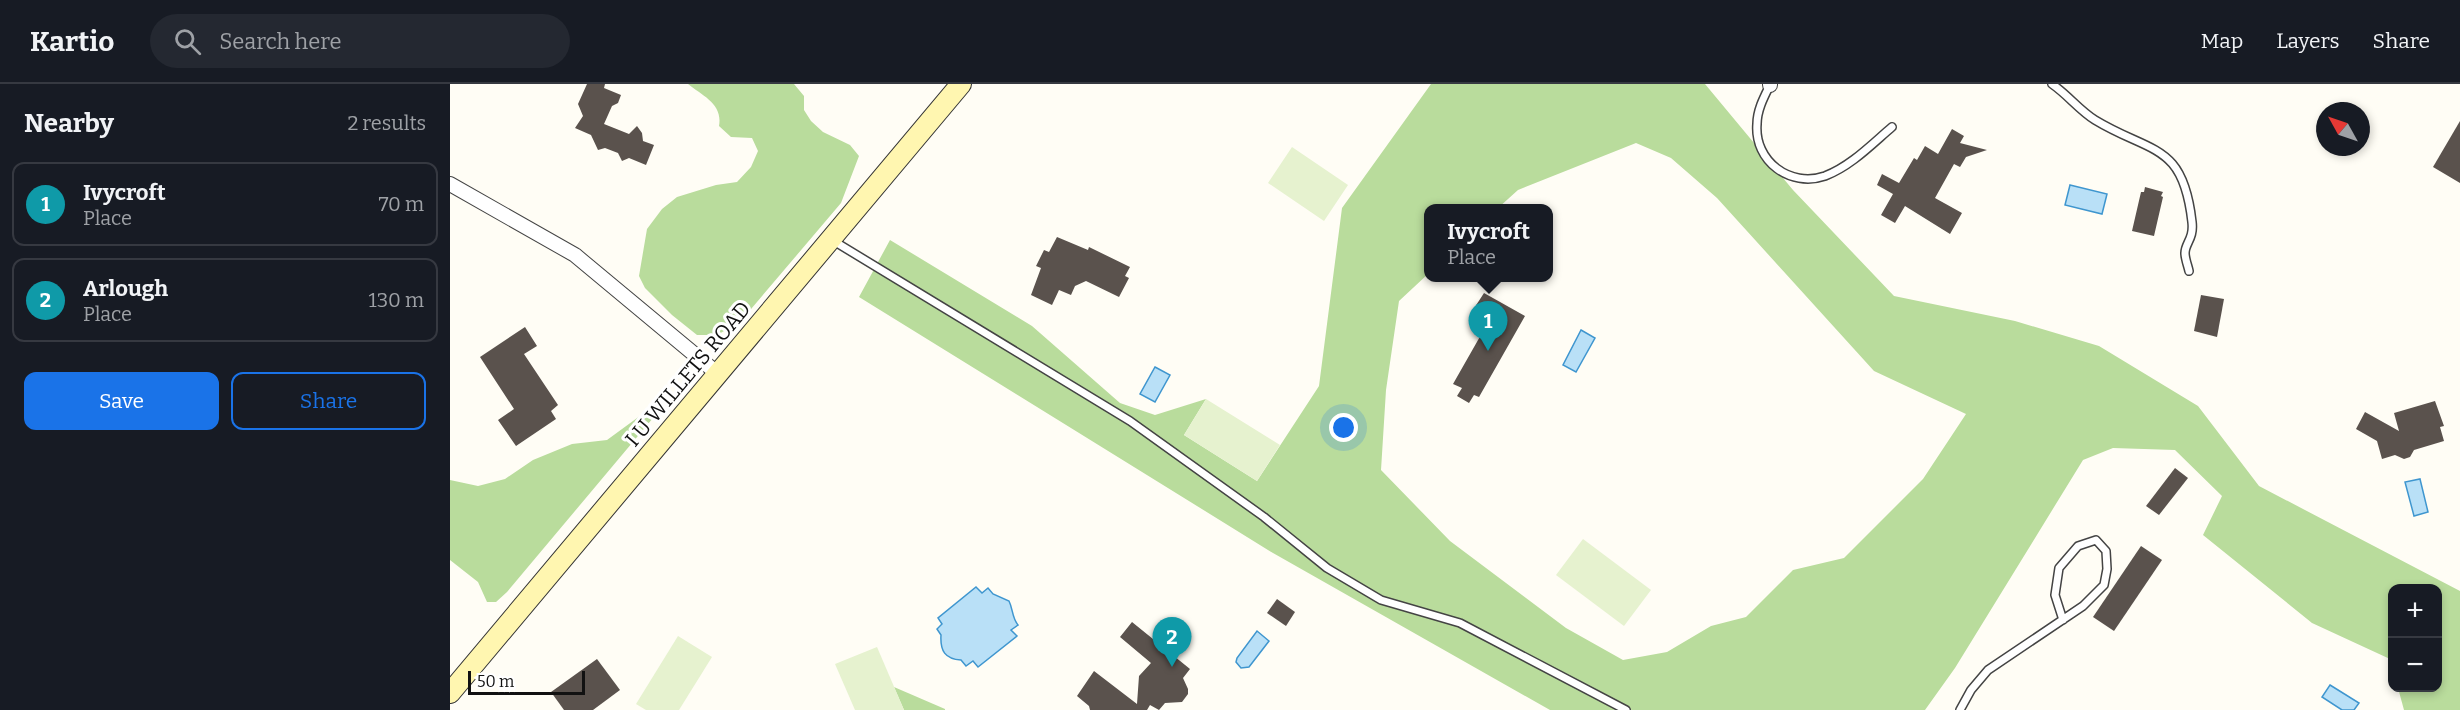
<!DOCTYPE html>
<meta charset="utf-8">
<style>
body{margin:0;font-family:Bitter,serif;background:#242831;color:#f1f3f6}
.controls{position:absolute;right:18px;bottom:18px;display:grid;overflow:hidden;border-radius:12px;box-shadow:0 3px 9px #0003}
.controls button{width:54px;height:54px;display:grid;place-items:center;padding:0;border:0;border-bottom:2px solid #363941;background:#171b24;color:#f1f3f6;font:30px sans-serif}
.compass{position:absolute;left:1866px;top:18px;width:54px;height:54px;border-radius:50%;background:#171b24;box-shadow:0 3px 9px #0003;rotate:310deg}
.scale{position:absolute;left:18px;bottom:15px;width:117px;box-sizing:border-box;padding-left:6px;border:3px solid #111;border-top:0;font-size:16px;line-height:21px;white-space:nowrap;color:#111;-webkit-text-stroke:4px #fff;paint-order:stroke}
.you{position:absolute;left:894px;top:344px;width:21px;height:21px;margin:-15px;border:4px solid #fff;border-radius:50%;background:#1a73e8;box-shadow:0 0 0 9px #1a73e833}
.badge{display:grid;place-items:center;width:39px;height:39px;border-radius:50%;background:#1a73e8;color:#fff;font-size:20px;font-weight:700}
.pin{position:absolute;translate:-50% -50px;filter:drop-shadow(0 2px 3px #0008)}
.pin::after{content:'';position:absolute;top:32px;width:21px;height:18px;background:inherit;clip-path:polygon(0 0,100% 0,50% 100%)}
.popup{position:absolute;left:974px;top:120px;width:129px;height:78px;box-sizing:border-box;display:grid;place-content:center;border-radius:12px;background:#171b24;filter:drop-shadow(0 2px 4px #0005);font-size:20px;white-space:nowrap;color:#9ea1a6}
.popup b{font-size:22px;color:#f1f3f6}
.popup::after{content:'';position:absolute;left:50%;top:100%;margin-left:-12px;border:12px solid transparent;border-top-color:#171b24}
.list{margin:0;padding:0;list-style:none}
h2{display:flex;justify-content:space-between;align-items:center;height:78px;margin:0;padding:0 24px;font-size:26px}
h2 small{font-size:20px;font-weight:400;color:#9ea1a6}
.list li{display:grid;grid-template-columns:39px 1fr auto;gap:18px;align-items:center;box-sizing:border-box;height:84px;margin:0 12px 12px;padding:0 12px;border:2px solid #363941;border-radius:12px}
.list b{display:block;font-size:22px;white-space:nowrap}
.list p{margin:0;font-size:20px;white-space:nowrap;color:#9ea1a6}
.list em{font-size:20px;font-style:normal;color:#9ea1a6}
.actions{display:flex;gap:12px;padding:18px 24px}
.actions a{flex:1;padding:14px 0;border:2px solid #1a73e8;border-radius:12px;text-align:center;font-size:21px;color:#1a73e8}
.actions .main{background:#1a73e8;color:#fff}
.icon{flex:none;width:33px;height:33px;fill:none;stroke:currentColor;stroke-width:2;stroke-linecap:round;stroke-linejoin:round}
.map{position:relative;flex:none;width:2010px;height:626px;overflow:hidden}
header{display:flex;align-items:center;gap:36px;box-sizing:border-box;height:84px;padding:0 30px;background:#171b24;border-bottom:2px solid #363941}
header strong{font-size:28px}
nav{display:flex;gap:33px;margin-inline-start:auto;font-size:21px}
.search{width:420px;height:54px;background:#242831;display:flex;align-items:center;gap:15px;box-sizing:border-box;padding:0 21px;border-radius:33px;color:#9ea1a6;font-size:22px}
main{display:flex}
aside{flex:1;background:#171b24}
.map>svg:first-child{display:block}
.forest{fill:#b9dc9c;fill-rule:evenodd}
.pitch{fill:#e6f2cf}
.water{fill:#b9e0f7;stroke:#3f96cf;stroke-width:1.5}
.building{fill:#5a524d}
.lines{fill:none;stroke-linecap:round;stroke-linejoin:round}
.lane-casing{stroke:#444;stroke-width:10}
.street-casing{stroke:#444;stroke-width:16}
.secondary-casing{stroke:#333;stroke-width:22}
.lane{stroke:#fff;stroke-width:7}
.street{stroke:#fff;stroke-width:14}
.secondary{stroke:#fff6b0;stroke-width:20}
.labels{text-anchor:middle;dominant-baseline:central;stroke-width:6;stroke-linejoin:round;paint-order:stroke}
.street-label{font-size:21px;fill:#111;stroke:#fff}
</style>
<header>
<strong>Kartio</strong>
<div class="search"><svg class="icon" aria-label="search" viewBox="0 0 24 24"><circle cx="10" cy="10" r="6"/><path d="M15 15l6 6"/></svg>Search here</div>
<nav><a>Map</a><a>Layers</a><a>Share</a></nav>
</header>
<main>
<aside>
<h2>Nearby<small>2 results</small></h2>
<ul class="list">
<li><span class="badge" style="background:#0f9aa8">1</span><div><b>Ivycroft</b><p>Place</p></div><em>70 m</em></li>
<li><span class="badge" style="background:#0f9aa8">2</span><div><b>Arlough</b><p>Place</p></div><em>130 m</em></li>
</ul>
<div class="actions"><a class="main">Save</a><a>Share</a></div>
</aside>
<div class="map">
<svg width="2010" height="626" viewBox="0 0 2010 626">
<rect width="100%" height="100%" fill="#fffdf5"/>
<g class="forest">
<path d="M238 0H344L354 12V26L361 37 373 48 400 61 409 72 391 119 290 238 267 251H247L222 231 195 204 189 192 197 145 212 125 227 113 266 101 287 98 301 83 308 67 302 54 281 53 269 42C273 20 253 12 238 0Z"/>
<path d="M981 0H1255L1343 106 1444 212 1565 237 1649 262 1748 322 1809 402 2010 507V626H1954L1948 604H1988V504H1942V585L1940 575 1862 539 1753 451 1772 412 1725 366 1663 364 1633 376 1505 584 1475 626H1100L823 469 409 213 440 156 582 242 670 319 705 331 756 315 734 351 807 397 869 302 892 124ZM1186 59 1221 74 1267 114 1424 287 1516 330 1473 395 1394 474 1343 486 1296 533 1261 542 1217 568 1173 576 1116 544 1000 457 931 386 936 306 949 217 978 190V124H1048L1068 106Z"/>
<polygon points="198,326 203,334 57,508 46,518 37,518 28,498 0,476 0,396 28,402 55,395 83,376 122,360 157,356"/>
<polygon points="444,603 495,625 495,626 454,626"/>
</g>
<g class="pitch">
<polygon points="842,63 898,101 874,137 818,99"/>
<polygon points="756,315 830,361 807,397 734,351"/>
<polygon points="1133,455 1201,506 1174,542 1106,491"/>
<polygon points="228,552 262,573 229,626 196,626 186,620"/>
<polygon points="427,563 454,626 405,626 385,580"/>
</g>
<g class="water">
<polygon points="1620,101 1657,110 1652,130 1615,121"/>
<polygon points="1131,246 1145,254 1126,288 1113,281"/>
<polygon points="705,283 720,291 705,318 690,310"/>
<polygon points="1970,395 1978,428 1964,432 1955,398"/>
<path d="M526 503 532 509 538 504 543 510 559 517C563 525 562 534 568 541L561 546 567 552 528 583 523 577 516 582 511 576C495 575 490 567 491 551L487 545 492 540 488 534Z"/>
<polygon points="807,547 819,557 799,583 791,584 786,578 787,574"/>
<polygon points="1880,601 1909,619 1904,626 1892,626 1872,613"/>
</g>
<g class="building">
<polygon points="137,0 155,0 154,4 171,11 168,19 162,22 154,40 179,50 187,42 192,49 193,57 204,61 196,81 179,74 172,77 168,69 155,64 148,66 141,51 125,44 133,32 128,20"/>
<polygon points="2010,37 2010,99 1983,83"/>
<polygon points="1502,45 1514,52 1510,59 1537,66 1516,73 1510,83 1504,80 1485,114 1512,129 1500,150 1455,122 1445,139 1431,131 1443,110 1427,101 1432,90 1449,99 1464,74 1467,76 1475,62 1488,70"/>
<polygon points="1695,103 1713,108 1711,112 1713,113 1704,152 1682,147 1691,108 1694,108"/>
<polygon points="607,153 638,166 639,163 680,183 675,192 679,194 669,213 636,197 625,202 621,211 609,206 602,221 581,211 591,184 586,182 594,166 599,168"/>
<polygon points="1034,209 1075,232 1029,313 1024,311 1019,319 1007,312 1012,304 1003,300 1040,235 1023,226"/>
<polygon points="1751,211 1774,215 1767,253 1744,247"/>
<polygon points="75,243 87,262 74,270 108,321 101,327 106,335 66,362 48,336 64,325 30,273"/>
<polygon points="1985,317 1994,342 1990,343 1994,357 1964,366 1960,373 1954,375 1945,371 1932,375 1927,357 1906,345 1915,328 1949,347 1944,329"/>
<polygon points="1725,384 1738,394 1709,431 1696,422"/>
<polygon points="1691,462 1712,476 1664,547 1643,533"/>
<polygon points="827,515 845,528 836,542 817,529"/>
<polygon points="682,538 740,585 733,594 738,605 738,610 732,618 715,619 709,626 700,621 697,626 640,626 639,622 627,612 644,587 687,620 689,592 701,579 670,553"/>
<polygon points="147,575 170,606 143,626 114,626 101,608"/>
</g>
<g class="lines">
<g class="lane-casing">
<g id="lane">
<path d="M1602 0C1618 11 1629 26 1645 36 1701 70 1733 58 1742 138 1744 155 1735 159 1735 169 1735 175 1738 182 1739 187"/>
<path d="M1320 1C1314 13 1307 26 1307 40 1304 77 1340 104 1375 92 1401 82 1422 60 1442 43"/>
<polyline points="382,156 680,337 814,433 877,484 931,516 1010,539 1176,626"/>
<polyline points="1510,626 1521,606 1538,586 1633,522 1654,501 1657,485 1656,467 1646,456 1628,462 1609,484 1605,511 1613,536"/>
</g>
</g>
<g class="street-casing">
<g id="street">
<polyline points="1320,1 1320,0"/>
<polyline points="0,100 125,171 268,290"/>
</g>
</g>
<g class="secondary-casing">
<polyline id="secondary" points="0,609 511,0"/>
</g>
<use href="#lane" class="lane"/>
<use href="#street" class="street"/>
<use href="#secondary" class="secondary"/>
</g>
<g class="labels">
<g class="street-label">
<text transform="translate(238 290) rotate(-50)">I U WILLETS ROAD</text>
</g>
</g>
</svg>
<div class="controls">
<button>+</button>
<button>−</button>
</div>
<svg class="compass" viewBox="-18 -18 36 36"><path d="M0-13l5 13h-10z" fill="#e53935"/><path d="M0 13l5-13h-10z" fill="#9ea1a6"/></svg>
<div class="scale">50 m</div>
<div class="you"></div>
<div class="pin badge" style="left:1038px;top:267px;background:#0f9aa8">1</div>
<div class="popup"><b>Ivycroft</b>Place</div>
<div class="pin badge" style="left:722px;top:583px;background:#0f9aa8">2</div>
</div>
</main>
